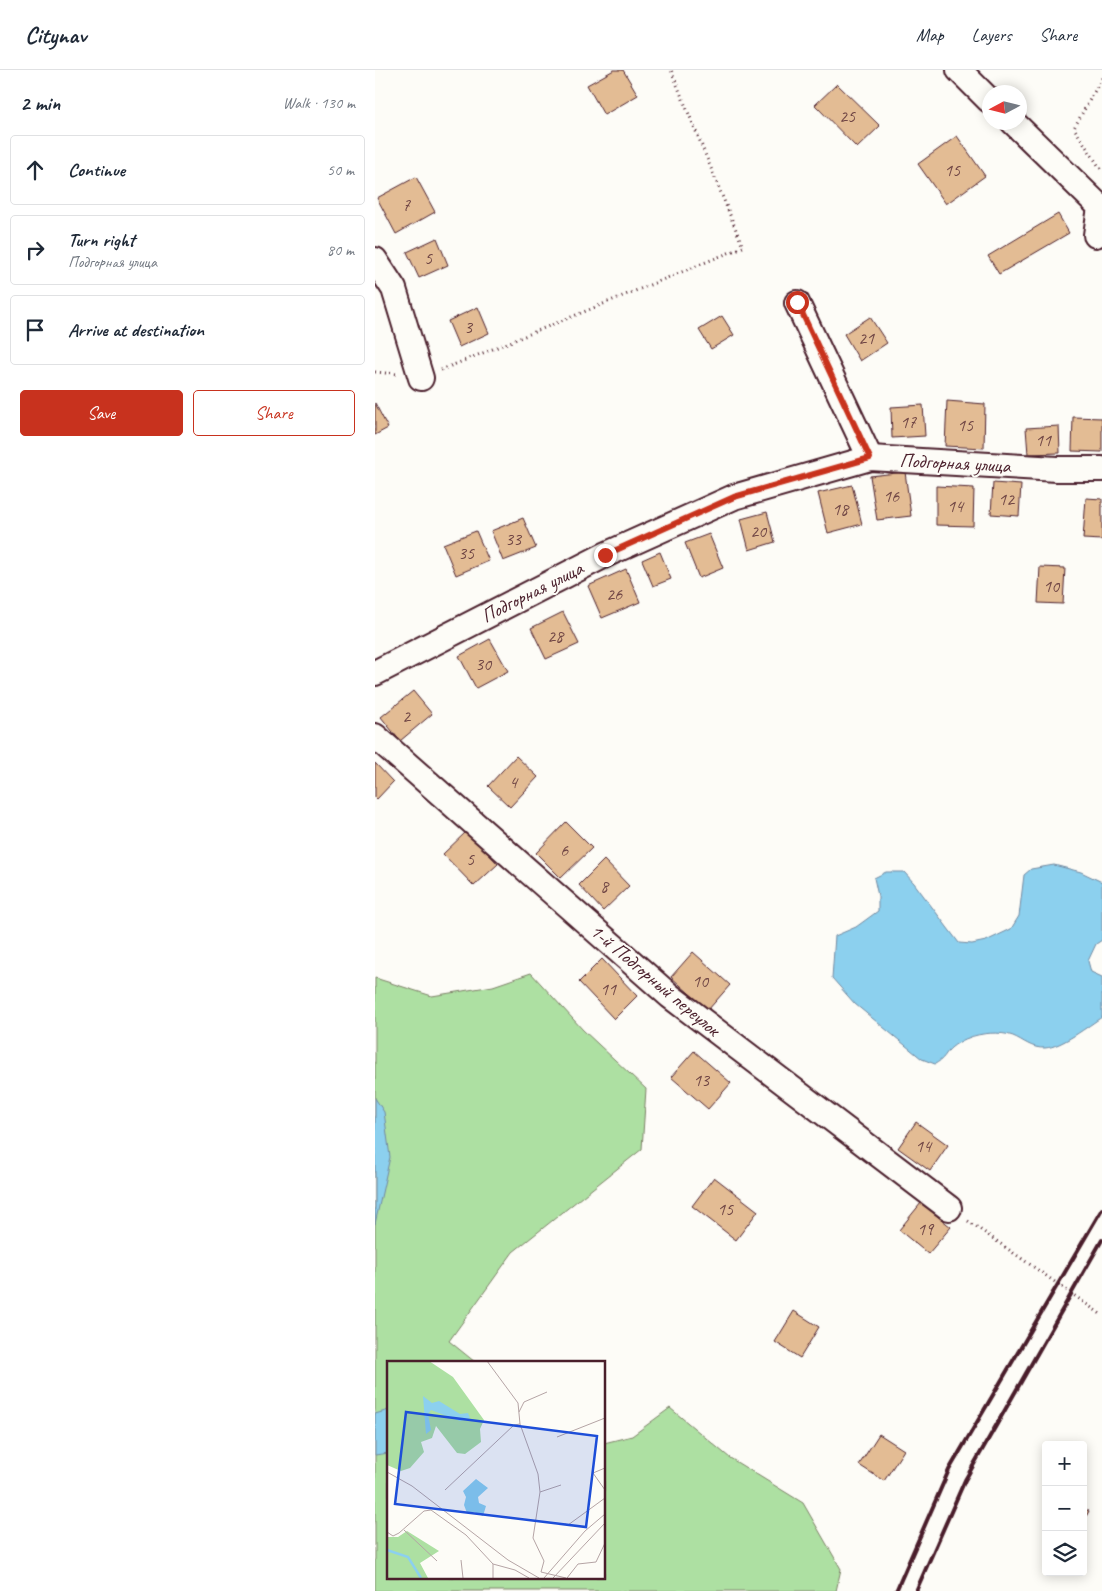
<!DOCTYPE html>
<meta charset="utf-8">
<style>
body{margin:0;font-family:Caveat,sans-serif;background:#f6f6f7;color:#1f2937}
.controls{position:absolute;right:15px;bottom:15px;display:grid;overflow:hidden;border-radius:5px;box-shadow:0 2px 12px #0003}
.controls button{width:45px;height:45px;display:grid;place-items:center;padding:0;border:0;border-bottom:1px solid #e0e1e3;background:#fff;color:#1f2937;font:25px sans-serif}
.compass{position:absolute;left:607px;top:15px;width:45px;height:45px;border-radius:50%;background:#fff;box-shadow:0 2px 12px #0003;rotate:263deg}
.stop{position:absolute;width:15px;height:15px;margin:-11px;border:4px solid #c8321e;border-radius:50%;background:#fff}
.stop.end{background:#c8321e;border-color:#fff;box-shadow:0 1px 5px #0008}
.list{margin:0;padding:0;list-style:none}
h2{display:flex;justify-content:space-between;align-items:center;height:65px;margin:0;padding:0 20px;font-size:21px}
h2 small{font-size:16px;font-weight:400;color:#747a83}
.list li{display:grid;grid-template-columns:32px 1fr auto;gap:15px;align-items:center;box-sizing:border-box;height:70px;margin:0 10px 10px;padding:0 10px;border:1px solid #e0e1e3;border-radius:5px}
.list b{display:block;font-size:19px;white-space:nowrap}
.list p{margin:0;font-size:16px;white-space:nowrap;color:#747a83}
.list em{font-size:16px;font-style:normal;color:#747a83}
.actions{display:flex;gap:10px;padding:15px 20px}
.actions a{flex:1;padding:11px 0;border:1px solid #c8321e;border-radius:5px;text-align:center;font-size:18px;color:#c8321e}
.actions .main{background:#c8321e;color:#fff}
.icon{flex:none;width:28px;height:28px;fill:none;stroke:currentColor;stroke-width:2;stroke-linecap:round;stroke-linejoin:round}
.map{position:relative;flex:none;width:727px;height:1521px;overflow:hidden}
header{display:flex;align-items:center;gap:30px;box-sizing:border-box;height:70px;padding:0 25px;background:#fff;border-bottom:1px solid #e0e1e3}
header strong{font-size:24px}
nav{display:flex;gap:28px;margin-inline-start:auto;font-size:18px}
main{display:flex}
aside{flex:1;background:#fff}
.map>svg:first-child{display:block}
.green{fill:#ade0a2;stroke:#7c8066}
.water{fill:#8cd0ee;stroke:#7289a0}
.building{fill:#e3bc94;stroke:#4a1f2b}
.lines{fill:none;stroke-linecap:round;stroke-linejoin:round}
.minor-casing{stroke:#4a1f2b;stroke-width:28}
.path{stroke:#4a1f2b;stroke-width:3;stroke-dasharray:1 4;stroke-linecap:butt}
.minor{stroke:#fdfcf7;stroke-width:24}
.rail{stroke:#4a1f2b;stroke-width:4}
.route{stroke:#c8321e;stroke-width:6}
.labels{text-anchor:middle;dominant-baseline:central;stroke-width:4;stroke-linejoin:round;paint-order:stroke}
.number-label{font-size:18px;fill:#704645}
.street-label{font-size:20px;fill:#4a1f2b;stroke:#fdfcf7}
.inset-river{fill:none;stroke:#8cd0ee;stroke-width:2.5}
.inset-road{fill:none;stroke:#b5a4a5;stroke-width:1}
.view{fill:#1d4ed8;fill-opacity:0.15;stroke:#1d4ed8;stroke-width:2.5}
.inset-edge{fill:none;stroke:#4a1f2b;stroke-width:2.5}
</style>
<header>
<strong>Citynav</strong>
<nav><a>Map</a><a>Layers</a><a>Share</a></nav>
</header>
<main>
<aside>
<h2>2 min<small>Walk · 130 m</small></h2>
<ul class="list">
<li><svg class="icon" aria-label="ahead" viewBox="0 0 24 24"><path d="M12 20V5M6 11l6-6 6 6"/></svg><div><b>Continue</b></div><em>50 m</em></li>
<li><svg class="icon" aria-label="right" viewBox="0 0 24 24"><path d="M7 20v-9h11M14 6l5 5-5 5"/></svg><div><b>Turn right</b><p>Подгорная улица</p></div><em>80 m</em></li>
<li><svg class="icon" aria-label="arrive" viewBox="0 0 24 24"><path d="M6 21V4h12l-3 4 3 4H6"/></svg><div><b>Arrive at destination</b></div></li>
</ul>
<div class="actions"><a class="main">Save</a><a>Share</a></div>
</aside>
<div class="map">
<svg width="727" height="1521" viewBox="0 0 727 1521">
<rect width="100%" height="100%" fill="#fdfcf7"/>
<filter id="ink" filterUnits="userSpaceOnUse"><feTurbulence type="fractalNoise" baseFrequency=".02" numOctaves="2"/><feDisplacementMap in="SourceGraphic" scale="10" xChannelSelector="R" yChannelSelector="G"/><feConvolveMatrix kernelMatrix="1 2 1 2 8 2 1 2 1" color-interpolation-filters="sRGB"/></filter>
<g filter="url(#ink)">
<polygon class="green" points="156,903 208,960 271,1019 267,1079 138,1182 74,1271 100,1292 14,1292 14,1507 229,1507 229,1373 257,1366 295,1338 355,1388 428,1433 466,1499 461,1521 0,1521 0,908 57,926 118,916"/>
<g class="water">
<path d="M679 795 706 802 727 812V870L721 874 713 891 716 902 727 907V947C713 956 687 977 670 978 657 979 648 970 638 966 625 961 605 963 593 968 587 970 577 976 573 981 569 987 567 990 560 994L547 989 480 934 457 908 460 866 481 857 503 841V826L499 808 511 802H529L539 813 584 873 597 874 611 871 636 859 644 846 649 805 656 799Z"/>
<polygon points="0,1028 9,1042 15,1087 0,1154"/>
<polygon points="14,1340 14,1383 0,1385 0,1344"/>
</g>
<g class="building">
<polygon points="239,0 248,0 263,25 229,45 212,15"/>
<polygon points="462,14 505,56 482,78 440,35"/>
<polygon points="582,66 610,106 571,134 543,94"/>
<polygon points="41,107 60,142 21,164 2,128"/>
<polygon points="683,144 694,163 624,204 613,186"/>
<polygon points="62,168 73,195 44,208 32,182"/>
<polygon points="103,237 114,263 84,277 73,251"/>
<polygon points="347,246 359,265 336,279 324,260"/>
<polygon points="495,247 512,273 485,291 469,264"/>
<polygon points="572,331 610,334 609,378 570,376"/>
<polygon points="0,333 13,358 0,365"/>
<polygon points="548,335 550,366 517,368 516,337"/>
<polygon points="698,347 727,348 727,382 697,381"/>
<polygon points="684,356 685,383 653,384 651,358"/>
<polygon points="530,402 536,446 502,450 495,406"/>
<polygon points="618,413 646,415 644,446 616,444"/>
<polygon points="477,415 487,454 453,463 443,423"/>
<polygon points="561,416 599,418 598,456 561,455"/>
<polygon points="711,428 727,429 727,470 708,469"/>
<polygon points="392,442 400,472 374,480 366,449"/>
<polygon points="148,448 161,478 128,491 116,461"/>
<polygon points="101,461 114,491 81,505 68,474"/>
<polygon points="334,464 348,498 324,508 310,473"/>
<polygon points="285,482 296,509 278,516 267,490"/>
<polygon points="665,497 690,498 688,534 663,533"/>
<polygon points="251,499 265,532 227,548 213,516"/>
<polygon points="188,542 204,574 171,589 156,558"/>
<polygon points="115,569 133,601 101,618 84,586"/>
<polygon points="38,621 57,644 25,671 6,647"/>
<polygon points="141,686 163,707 135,737 113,716"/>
<polygon points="0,693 18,712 2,729 0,727"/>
<polygon points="191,752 217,778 186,808 161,783"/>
<polygon points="92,761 123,794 99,816 68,784"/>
<polygon points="229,790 254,816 228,841 204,815"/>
<polygon points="318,882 355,915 333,940 296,907"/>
<polygon points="227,889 262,926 239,949 204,912"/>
<polygon points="319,981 356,1013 333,1039 296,1007"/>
<polygon points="541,1052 573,1075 555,1101 523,1078"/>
<polygon points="339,1107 383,1141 361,1170 317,1136"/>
<polygon points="546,1133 576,1157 553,1184 524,1160"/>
<polygon points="419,1241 444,1257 425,1288 400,1272"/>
<polygon points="504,1364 529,1380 509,1411 484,1395"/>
<polygon points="708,1438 714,1441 708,1452"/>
</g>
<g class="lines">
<g class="minor-casing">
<g id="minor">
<polyline points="584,0 614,30"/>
<polyline points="638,52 725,137 721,165"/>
<polyline points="0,190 19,219 46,308"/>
<polyline points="422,233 495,388"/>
<polyline points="0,603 230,485 359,427 495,388 682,399 727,399"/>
<polyline points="0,666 295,926 574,1138"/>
</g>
</g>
<g class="path">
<polyline points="727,8 699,58 727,101"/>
<polyline points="66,300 368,177 296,0"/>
<polyline points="0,302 22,304"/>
<polyline points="593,1151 727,1245"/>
</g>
<use href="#minor" class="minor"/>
<g class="rail">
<polyline points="521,1521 574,1400 727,1139"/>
<polyline points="541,1521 590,1410 727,1170"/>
</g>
</g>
</g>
<g class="lines" filter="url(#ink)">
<polyline class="route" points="230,485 359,427 495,388 422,232"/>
</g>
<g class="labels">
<g class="number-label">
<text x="472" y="46">25</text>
<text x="577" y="100">15</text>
<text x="31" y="135">7</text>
<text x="53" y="188">5</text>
<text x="93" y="257">3</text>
<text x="491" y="268">21</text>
<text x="533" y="352">17</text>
<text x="590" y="355">15</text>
<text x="668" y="370">11</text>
<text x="516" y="426">16</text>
<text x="631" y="429">12</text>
<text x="580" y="436">14</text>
<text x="465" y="439">18</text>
<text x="383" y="461">20</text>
<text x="138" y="469">33</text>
<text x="91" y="483">35</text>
<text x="676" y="516">10</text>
<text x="239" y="524">26</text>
<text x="180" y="566">28</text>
<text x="108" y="594">30</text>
<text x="31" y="646">2</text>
<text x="138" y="712">4</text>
<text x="189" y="780">6</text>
<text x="95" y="789">5</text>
<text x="229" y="816">8</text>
<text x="325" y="911">10</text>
<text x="233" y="919">11</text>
<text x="326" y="1010">13</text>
<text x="548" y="1076">14</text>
<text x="350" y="1139">15</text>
<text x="550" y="1159">19</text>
</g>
<g class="street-label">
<text transform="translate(580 393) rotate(3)">Подгорная улица</text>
<text transform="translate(157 522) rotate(-27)">Подгорная улица</text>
<text transform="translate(280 910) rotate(40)">1-й Подгорный переулок</text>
</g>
</g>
<g transform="translate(12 1291)">
<rect width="218" height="218" fill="#fdfcf7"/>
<path d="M0 0H42L66 16 97 59 93 68 94 81 78 93 70 92 49 65 45 77 34 81 37 91 23 107 14 110 0 104ZM20 170 52 190 33 202 41 217H0V176H11Z" fill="#ade0a2"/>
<path d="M36 35 45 42 52 40 73 53 81 52 83 57 73 60 44 49 41 53 44 69 39 73ZM89 118 101 127 91 136 92 142 99 145 96 155 87 151 80 152 77 144 79 136 76 130Z" fill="#8cd0ee"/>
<path class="inset-river" d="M0 189 21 196 34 217"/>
<path class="inset-road" d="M100 0 131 42 133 63 151 113 153 131 146 177 157 200 154 211 179 217M132 51 137 41 160 31M170 76 218 57M218 107 206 112 218 129M0 111 25 125 121 199 152 217M58 129 127 64 133 63M153 131 174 124M178 163 181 164 218 137M17 169 50 200M0 171 6 175 12 172 37 150 44 149 79 174 106 203V217M74 199 76 217M106 203 128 209 142 217M157 217 198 170 218 153M166 217 218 162M180 217 191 203 209 201 218 182"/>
<path class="view" d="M19 51 210 75 199 166 8 143Z"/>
<rect width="218" height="218" class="inset-edge"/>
</g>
</svg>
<div class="controls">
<button>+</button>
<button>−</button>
<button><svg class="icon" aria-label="layers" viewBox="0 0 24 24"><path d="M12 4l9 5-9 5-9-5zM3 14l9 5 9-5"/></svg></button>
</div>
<svg class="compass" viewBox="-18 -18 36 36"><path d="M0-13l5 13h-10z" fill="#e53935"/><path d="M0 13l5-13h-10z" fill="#747a83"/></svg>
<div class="stop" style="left:422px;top:232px"></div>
<div class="stop end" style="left:230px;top:485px"></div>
</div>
</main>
